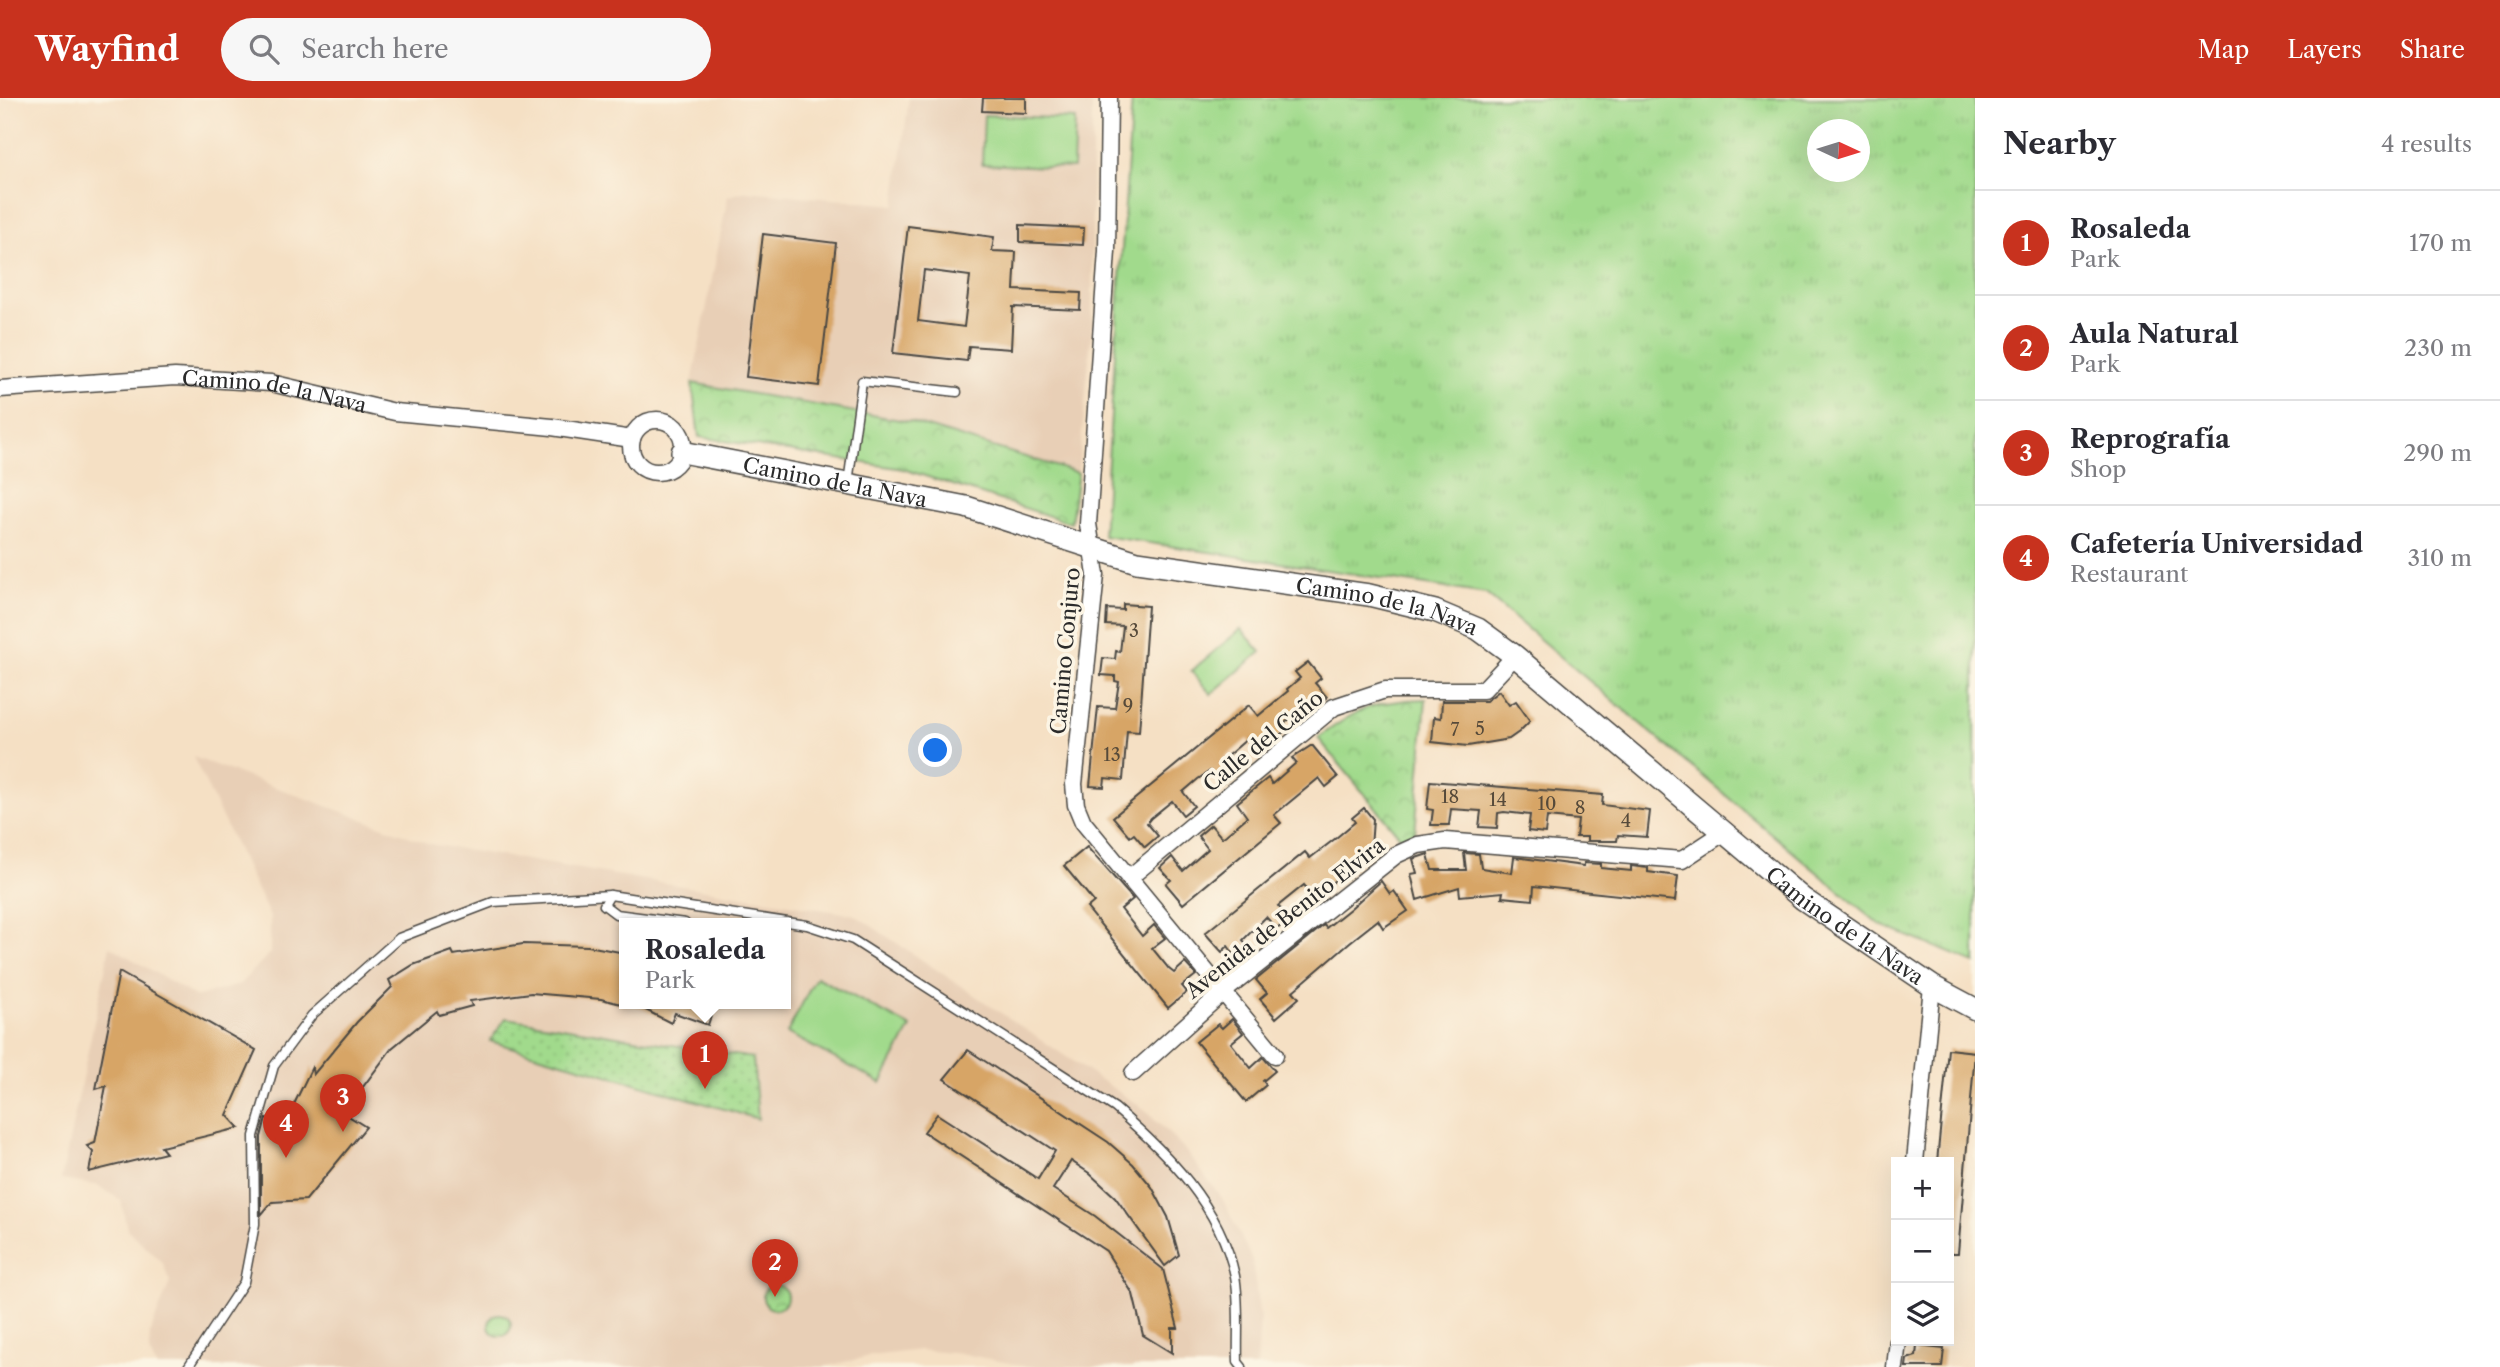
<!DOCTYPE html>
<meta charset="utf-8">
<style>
body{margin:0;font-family:"Libre Caslon Text",serif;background:#f7f7f7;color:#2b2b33}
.controls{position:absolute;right:21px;bottom:21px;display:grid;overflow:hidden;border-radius:0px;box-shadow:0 7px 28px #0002}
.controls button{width:63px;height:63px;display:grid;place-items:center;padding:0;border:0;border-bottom:2px solid #e1e1e2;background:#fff;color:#2b2b33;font:35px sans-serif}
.compass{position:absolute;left:1807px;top:21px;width:63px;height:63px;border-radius:50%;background:#fff;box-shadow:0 7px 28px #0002;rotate:94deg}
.you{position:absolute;left:936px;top:653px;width:24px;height:24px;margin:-18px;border:5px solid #fff;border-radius:50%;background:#1a73e8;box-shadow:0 0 0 10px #1a73e833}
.badge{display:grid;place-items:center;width:46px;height:46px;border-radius:50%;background:#c8321e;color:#fff;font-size:23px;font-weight:700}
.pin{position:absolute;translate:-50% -58px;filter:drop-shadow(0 2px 4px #0008)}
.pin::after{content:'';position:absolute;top:37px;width:24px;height:21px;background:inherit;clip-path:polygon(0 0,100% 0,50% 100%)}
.popup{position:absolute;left:619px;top:820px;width:172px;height:91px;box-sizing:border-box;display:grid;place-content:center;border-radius:0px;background:#fff;filter:drop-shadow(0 2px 5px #0005);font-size:23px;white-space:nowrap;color:#7c7c81}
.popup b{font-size:26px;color:#2b2b33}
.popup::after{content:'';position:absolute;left:50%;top:100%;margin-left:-14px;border:14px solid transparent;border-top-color:#fff}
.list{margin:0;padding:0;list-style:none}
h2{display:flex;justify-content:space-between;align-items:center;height:91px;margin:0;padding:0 28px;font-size:30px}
h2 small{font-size:23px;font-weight:400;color:#7c7c81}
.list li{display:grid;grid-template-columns:46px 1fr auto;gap:21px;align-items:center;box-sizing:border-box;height:105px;padding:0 28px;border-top:2px solid #e1e1e2}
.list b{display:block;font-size:26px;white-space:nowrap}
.list p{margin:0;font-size:23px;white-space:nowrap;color:#7c7c81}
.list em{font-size:23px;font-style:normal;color:#7c7c81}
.icon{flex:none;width:38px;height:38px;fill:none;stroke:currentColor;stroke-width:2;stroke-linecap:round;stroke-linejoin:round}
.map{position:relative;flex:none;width:1975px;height:1269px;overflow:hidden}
header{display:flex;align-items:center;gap:42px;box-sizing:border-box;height:98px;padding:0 35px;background:#c8321e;color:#fff}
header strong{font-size:33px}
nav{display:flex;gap:38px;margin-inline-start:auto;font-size:24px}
.search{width:490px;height:63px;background:#f7f7f7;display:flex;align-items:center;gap:18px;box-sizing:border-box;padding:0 24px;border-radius:38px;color:#7c7c81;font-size:26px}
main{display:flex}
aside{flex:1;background:#fff}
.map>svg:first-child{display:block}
.built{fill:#e8cfb6;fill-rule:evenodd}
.grass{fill:url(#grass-tufts);stroke:#66825c;stroke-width:2;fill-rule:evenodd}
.park{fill:url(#park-crowns);stroke:#66825c;stroke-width:2}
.garden{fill:url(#garden-dots);stroke:#66825c;stroke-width:2}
.pitch{fill:#a1da8c;stroke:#66825c;stroke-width:2}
.building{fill:#d7a566;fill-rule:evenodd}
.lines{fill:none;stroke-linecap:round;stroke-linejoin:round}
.lane-casing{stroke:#494642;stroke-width:11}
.street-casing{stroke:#494642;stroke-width:19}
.secondary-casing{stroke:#494642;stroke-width:24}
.lane{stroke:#fff;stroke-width:8}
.street{stroke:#fff;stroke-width:16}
.secondary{stroke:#fff;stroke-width:21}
.labels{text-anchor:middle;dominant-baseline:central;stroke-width:7;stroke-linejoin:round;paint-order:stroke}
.number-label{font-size:18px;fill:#564a3a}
.street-label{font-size:21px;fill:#2b2b2b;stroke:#fcf5e5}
</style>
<header>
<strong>Wayfind</strong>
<div class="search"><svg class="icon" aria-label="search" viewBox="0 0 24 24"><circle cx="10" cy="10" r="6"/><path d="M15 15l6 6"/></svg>Search here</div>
<nav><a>Map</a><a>Layers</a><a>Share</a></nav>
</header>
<main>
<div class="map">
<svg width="1975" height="1269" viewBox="0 0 1975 1269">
<defs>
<pattern id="grass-tufts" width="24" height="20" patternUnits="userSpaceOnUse" patternTransform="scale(1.75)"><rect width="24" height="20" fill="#a1da8c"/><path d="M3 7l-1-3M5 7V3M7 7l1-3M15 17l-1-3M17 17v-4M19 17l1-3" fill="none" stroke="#8bbb79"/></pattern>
<pattern id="park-crowns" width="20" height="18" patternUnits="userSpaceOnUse" patternTransform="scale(1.75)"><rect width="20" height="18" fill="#a1da8c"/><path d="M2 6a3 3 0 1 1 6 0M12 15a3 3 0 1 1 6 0" fill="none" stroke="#8bbb79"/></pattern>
<pattern id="garden-dots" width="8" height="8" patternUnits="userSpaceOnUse" patternTransform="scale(1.75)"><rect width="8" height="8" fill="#a1da8c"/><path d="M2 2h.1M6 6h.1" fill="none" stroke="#8bbb79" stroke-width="1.8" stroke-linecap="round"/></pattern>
</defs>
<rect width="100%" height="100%" fill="#fcf5e5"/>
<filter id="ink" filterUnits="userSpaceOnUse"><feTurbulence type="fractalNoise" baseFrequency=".0143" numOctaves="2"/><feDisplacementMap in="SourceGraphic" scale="14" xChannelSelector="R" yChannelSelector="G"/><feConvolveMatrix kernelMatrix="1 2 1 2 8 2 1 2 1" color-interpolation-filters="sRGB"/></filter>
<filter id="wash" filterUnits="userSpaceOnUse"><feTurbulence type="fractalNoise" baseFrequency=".00686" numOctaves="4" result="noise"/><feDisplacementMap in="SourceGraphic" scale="28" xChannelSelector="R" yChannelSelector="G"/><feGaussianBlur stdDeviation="1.57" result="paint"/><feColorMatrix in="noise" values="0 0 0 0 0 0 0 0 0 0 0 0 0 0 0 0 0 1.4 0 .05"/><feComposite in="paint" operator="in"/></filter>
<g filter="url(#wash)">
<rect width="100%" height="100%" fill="#f5e0c4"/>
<g class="built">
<polygon points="909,0 1092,0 1092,230 1078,375 911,324 692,285 728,98 747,93 895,107"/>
<path d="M193 659 430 746 855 817 1141 1009 1181 1047 1222 1100 1252 1162 1260 1220 1257 1269H1029L964 1256 919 1252 870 1258 823 1269H157L149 1254 150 1235 170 1184 163 1165 127 1131 121 1102 96 1087 61 1082 110 848 196 899 239 887 270 855V819ZM624 825H786V905H624Z"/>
</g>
<path class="grass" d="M1132 0H1975V865L1880 827 1486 496 1103 438ZM1818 32H1860V74H1818Z"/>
<g class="park">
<polygon points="692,285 911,324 1078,375 1071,425 903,371 699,339"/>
<path d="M1426 601 1415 736 1401 740 1318 640C1359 609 1375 603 1426 601Z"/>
<circle cx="775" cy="1199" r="12"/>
<circle cx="500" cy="1227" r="11"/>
</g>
<polygon class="garden" points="506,920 753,960 758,1021 490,943"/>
<g class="pitch">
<polygon points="984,17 1075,21 1073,70 982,66"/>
<polygon points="1241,531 1261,554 1211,596 1191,573"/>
<polygon points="816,879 911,929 881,985 787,935"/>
</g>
<g id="blocks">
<g class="building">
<polygon points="983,0 1026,0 1026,15 982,13"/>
<polygon points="1020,127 1084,130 1083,147 1020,144"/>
<path d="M908 128 994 139 992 153 1016 154 1014 192 1081 195 1080 212 1013 209 1011 251 969 248 967 263 893 255ZM924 172 970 178 964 229 918 223Z"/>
<polygon points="763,136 836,145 819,288 746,279"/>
<polygon points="1123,506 1148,508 1139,634 1127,633 1123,682 1105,680 1104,689 1090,688 1098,609 1115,610 1119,584 1115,583 1115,578 1101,577 1103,560 1115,561 1116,553 1120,554 1123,528 1106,527 1107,511 1123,512"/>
<polygon points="1308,564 1321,580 1315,585 1327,599 1314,609 1310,604 1285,625 1286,632 1258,655 1247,641 1233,653 1221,663 1232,677 1221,686 1210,673 1198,681 1183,694 1194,708 1183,717 1172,703 1151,720 1147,725 1158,738 1145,749 1134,736 1130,739 1113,719 1249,607 1258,618 1288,593 1287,591 1300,580 1295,574"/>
<polygon points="1499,593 1509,607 1516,603 1530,623 1519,634 1509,641 1468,648 1432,644 1434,619 1441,620 1442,603 1486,603"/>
<polygon points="1312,647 1338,679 1326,689 1319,680 1274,717 1281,725 1183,806 1166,786 1171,782 1160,770 1172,759 1183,773 1208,751 1198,738 1211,727 1222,740 1226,737 1247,719 1237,705 1268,680 1272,686 1296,665 1292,660"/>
<polygon points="1430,683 1603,697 1602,707 1650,713 1647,739 1618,737 1617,743 1587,743 1587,739 1576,739 1578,722 1547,719 1545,735 1528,733 1530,717 1504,714 1498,715 1497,730 1479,729 1481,713 1451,711 1449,727 1431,727 1433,712 1427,711"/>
<polygon points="1364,710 1373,721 1371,750 1315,800 1304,787 1278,808 1289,821 1277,831 1266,819 1243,842 1251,853 1239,863 1228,848 1222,854 1205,835 1305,754 1310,760 1336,740 1355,724 1352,720"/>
<polygon points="1087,749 1133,801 1121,811 1142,838 1154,827 1165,840 1152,850 1169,871 1174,875 1185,865 1196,877 1182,888 1187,894 1168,910 1087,810 1094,804 1064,768"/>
<polygon points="1464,755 1479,756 1481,770 1512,775 1514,759 1584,768 1584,765 1601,766 1601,770 1631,773 1631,768 1648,770 1648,774 1678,778 1675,803 1534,788 1533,802 1502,799 1503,794 1460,798 1459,789 1417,802 1411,776 1417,775 1413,761 1428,756 1432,772 1466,772"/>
<polygon points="1381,783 1390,796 1394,793 1408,813 1383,830 1378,822 1350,844 1293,893 1299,900 1276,920 1260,901 1267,895 1256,882 1324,827 1326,830 1351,810"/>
<polygon points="523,846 588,848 625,855 625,907 601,901 531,895 470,903 472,908 439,917 437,913 392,950 351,1005 347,1017 366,1029 306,1102 272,1104 261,1117 261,1039 266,1020 285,1025 312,969 313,977 357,924 392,889 389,882 413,867 452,853 454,857"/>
<polygon points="119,874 256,952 227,1017 239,1030 161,1049 166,1055 89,1074 93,1054 87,1048 95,1045 106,988 96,991"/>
<polygon points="632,905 715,905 708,927 675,915 671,925"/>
<polygon points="1232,921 1243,935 1231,945 1251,970 1263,959 1275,973 1263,983 1266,987 1246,1004 1196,944 1218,926 1222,930"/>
<polygon points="1948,951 1975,954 1958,1155 1949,1155 1949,1064 1937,1064"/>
<polygon points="968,952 1108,1044 1133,1066 1152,1089 1168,1119 1179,1157 1165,1168 1115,1099 1089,1075 1071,1063 1053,1091 1095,1118 1163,1171 1178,1230 1172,1230 1172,1255 1143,1237 1133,1196 1106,1153 924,1034 937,1016 1038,1081 1055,1053 944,981"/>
<polygon points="1917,1248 1944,1251 1942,1269 1906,1269 1907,1261 1916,1258"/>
</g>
</g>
</g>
<g filter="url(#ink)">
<use href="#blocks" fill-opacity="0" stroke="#494642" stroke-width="2"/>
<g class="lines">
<g class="lane-casing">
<g id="lane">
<polyline points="848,385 862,283 957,294"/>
<polyline points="610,797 604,807 616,816 685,825"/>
<path d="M188 1269 244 1184 255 1126 254 1038 274 968 312 917 399 840 493 804 610 797 807 827 853 842 1115 1010C1167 1055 1220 1107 1235 1178 1240 1205 1237 1237 1238 1264L1242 1269"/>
</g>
</g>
<g class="street-casing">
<g id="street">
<polyline points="1109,0 1107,153 1088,426 1096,477 1074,686 1076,707 1083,724 1275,957"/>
<path id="s1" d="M0 291 175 279 271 285 395 314 552 329 632 341"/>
<circle cx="657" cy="348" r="26"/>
<polyline points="1129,780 1334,609 1385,592 1483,592 1515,558"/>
<polyline points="1133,975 1222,895 1396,757 1418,747 1445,743 1682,762 1726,733"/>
<polyline points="1915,1064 1932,888"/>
<polyline points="1895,1269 1898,1243"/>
</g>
</g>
<g class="secondary-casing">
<g id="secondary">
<path id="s2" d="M682 354 966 409 1137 464 1369 497 1435 513 1478 531 1515 558 1803 801 1932 888 1975 911"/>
</g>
</g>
<use href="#lane" class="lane"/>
<use href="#street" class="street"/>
<use href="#secondary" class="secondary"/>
</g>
</g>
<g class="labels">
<g class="number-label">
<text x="1134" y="533">3</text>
<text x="1128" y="608">9</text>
<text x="1480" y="631">5</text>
<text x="1455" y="632">7</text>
<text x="1112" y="657">13</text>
<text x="1450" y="699">18</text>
<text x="1498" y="702">14</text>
<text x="1547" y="706">10</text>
<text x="1580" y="710">8</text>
<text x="1626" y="723">4</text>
</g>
<g class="street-label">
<text stroke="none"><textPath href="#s1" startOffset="276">Camino de la Nava</textPath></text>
<text stroke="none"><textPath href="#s2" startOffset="156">Camino de la Nava</textPath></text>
<text stroke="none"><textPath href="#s2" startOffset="723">Camino de la Nava</textPath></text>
<text transform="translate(1065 553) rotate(-85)">Camino Conjuro</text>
<text transform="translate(1263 643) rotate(-39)">Calle del Caño</text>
<text transform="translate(1285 820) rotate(-38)">Avenida de Benito Elvira</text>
<text stroke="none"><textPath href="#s2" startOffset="1290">Camino de la Nava</textPath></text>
</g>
</g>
</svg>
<div class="controls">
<button>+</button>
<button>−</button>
<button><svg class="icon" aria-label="layers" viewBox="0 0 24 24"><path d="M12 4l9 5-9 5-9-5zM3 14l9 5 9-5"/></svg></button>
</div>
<svg class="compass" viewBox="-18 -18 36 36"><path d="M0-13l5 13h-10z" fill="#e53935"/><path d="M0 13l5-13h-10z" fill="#7c7c81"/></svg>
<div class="you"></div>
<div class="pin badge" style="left:705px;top:991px">1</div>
<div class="popup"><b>Rosaleda</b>Park</div>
<div class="pin badge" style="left:775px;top:1199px">2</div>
<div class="pin badge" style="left:343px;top:1034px">3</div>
<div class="pin badge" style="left:286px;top:1060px">4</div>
</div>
<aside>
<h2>Nearby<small>4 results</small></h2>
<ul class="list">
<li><span class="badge">1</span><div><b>Rosaleda</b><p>Park</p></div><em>170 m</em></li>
<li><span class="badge">2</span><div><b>Aula Natural</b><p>Park</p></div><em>230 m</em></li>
<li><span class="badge">3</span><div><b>Reprografía</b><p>Shop</p></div><em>290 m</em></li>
<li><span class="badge">4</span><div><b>Cafetería Universidad</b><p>Restaurant</p></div><em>310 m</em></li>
</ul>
</aside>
</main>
